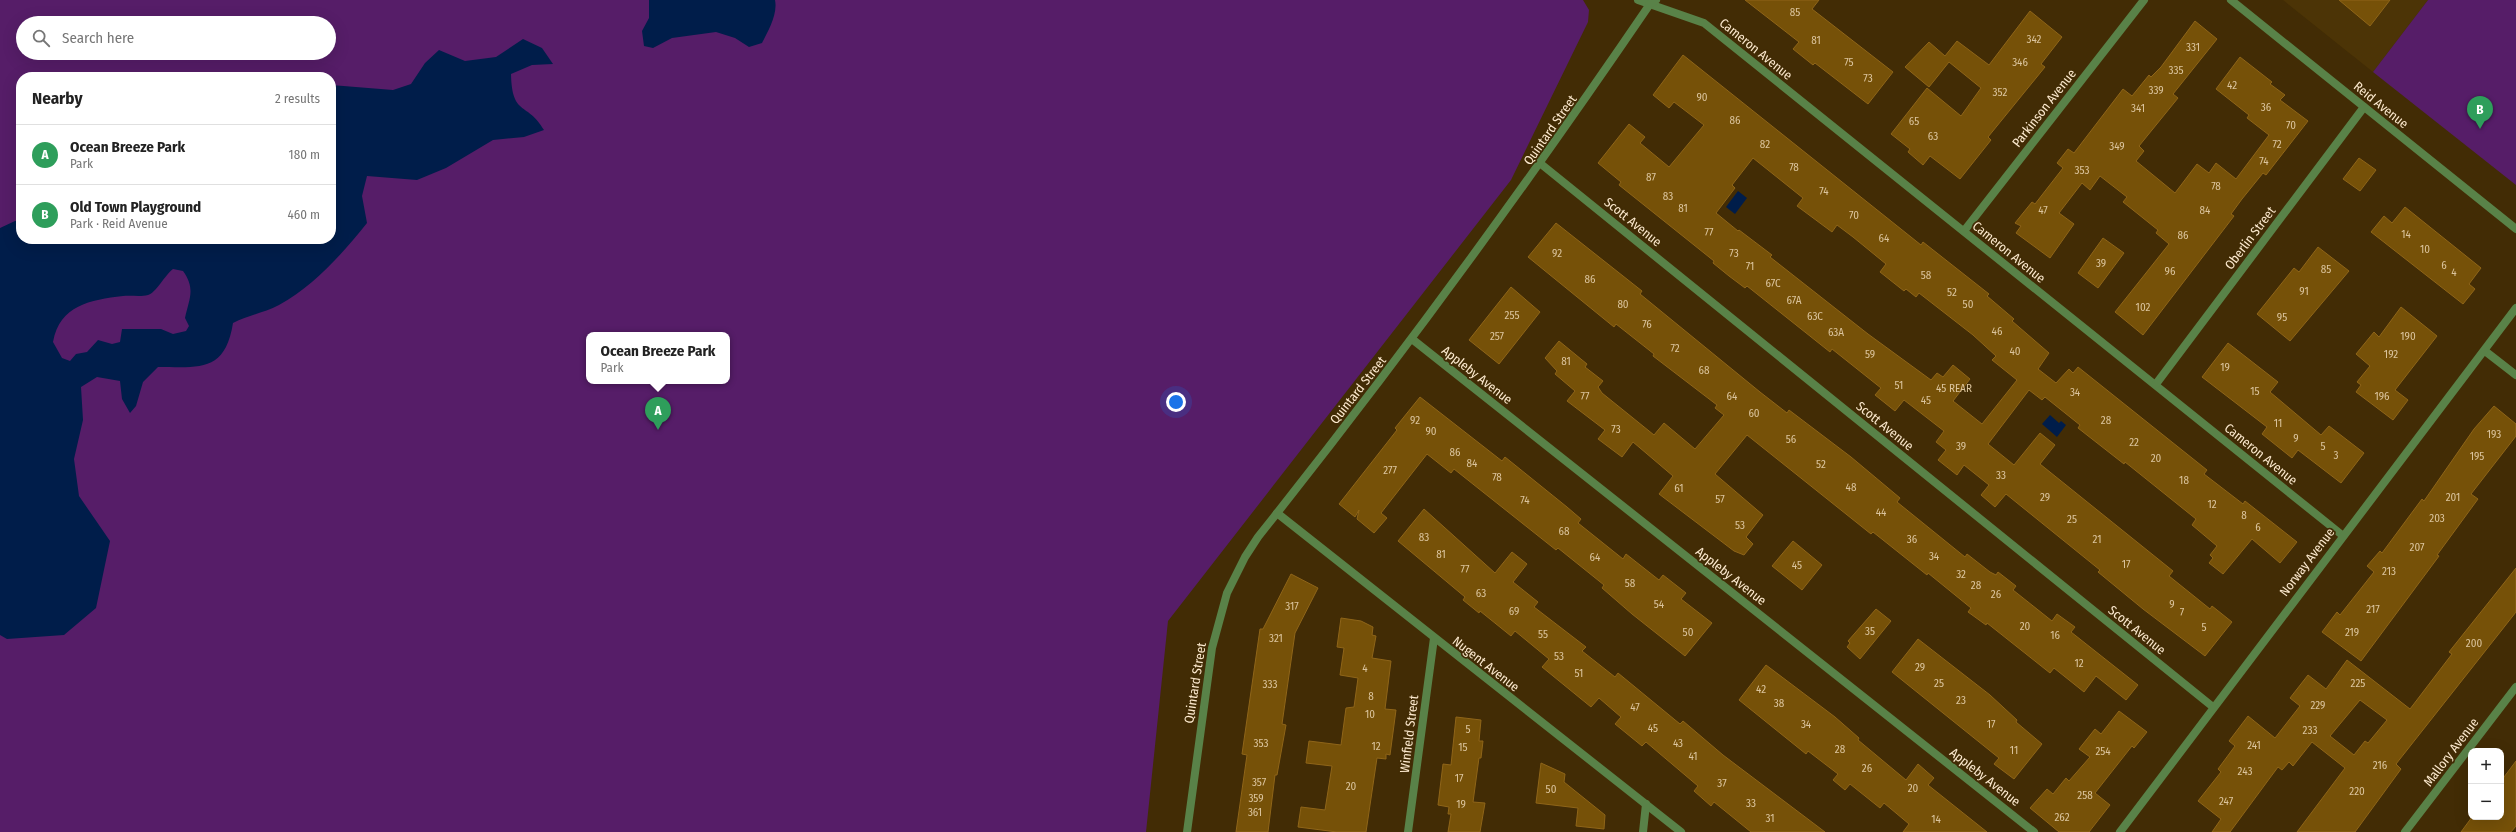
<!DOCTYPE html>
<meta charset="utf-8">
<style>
body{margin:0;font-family:"Fira Sans Condensed",sans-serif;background:#f2f2f2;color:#222}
.controls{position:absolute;right:12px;bottom:12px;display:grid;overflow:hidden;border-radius:8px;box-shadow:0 4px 16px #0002}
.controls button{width:36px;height:36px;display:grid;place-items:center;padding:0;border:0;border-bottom:1px solid #e0e0e0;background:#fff;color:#222;font:20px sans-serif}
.you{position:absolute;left:1176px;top:402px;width:14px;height:14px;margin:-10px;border:3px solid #fff;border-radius:50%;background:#1a73e8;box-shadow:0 0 0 6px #1a73e833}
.badge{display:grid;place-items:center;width:26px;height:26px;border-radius:50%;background:#b45309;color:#fff;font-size:13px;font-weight:700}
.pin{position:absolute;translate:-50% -33px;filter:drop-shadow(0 1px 2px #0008)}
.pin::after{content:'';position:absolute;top:21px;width:14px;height:12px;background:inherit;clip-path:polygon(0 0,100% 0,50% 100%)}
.popup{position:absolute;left:586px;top:332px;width:144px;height:52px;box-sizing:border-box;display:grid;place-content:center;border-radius:8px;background:#fff;filter:drop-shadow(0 1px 3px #0005);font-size:13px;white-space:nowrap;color:#767676}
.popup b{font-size:15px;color:#222}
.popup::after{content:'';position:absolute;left:50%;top:100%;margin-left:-8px;border:8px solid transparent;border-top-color:#fff}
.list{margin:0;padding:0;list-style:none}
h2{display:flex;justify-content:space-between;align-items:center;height:52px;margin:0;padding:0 16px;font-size:17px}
h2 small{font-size:13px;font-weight:400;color:#767676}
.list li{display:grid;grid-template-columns:26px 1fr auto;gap:12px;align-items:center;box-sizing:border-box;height:60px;padding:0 16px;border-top:1px solid #e0e0e0}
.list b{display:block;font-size:15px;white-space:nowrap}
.list p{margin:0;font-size:13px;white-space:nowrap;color:#767676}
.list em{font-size:13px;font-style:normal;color:#767676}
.icon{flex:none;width:22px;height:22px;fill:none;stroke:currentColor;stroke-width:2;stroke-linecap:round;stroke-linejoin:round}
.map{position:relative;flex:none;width:2516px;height:832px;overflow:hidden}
.search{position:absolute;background:#fff;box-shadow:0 4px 16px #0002;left:16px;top:16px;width:320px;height:44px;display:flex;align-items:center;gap:10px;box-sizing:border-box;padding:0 14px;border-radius:22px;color:#767676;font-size:15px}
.panel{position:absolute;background:#fff;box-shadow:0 4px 16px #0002;left:16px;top:72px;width:320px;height:172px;border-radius:16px}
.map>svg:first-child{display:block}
.built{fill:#4c3406}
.green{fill:#561d68;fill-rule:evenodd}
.water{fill:#001d4a;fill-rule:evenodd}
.building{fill:#765108;stroke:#8f6519;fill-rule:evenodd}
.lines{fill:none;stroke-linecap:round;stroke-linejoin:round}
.minor{stroke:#598248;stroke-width:8}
.labels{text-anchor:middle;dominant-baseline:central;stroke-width:3.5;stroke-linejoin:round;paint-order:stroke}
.number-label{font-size:11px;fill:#dbc49d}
.street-label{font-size:13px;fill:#fdeacf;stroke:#422c05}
</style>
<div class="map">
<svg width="2516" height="832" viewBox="0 0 2516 832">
<rect width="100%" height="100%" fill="#422c05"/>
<polygon class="built" points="2283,0 2428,0 2373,72"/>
<g class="green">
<path d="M0 0H1583L1589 10 1588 22 1511 180 1168 621 1146 832H0ZM23 23H329V53H23ZM21 77H331V239H21ZM589 335H727V381H589Z"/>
<polygon points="2428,0 2516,0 2516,185 2373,72"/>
</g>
<g class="water">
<path d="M649 0H775C778 14 768 31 762 43L749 47 735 38 716 32 672 38 653 48 644 46 642 31 649 18Z"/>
<path d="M523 39 542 48 553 64 532 65 511 74C512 117 527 101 544 130L524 137 493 140 446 168 417 180 367 176 362 196 367 223C343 253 314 286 279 305 264 313 248 315 233 323 225 373 199 367 158 367L143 382 136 406 130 413 122 399 120 381 97 377 81 387 83 420 74 459 79 496 110 541 96 608 64 635 7 639 0 635V228L15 221H21V239H331V85L393 90 411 84 425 63 439 50 465 61 496 57ZM173 269 183 271C196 289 189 299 185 318L189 326 186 331 173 334 161 329H122L120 342 112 344 98 340 87 352 76 354 70 361 62 358 53 342C60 305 90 300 123 296 131 295 140 297 148 295 155 294 165 275 173 269Z"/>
<polygon points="1738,191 1747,198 1735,214 1726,207"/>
<polygon points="2050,415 2059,423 2061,421 2066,425 2057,437 2042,424"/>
</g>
<g class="building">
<polygon points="1745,0 1819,0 1812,9 1893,72 1868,104 1815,63 1813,65 1793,49 1799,42"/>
<polygon points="2339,0 2390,0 2370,26"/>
<polygon points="2030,11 2062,37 2041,64 2045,67 1988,137 1991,140 1960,179 1930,156 1923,165 1908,152 1910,149 1891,134 1927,88 1961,116 1981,88 1949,62 1929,87 1905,67 1929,42 1945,56 1957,41 1989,65"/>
<polygon points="2195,21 2217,39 2173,94 2178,98 2139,146 2144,151 2136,161 2175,193 2197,164 2209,173 2216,163 2236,179 2269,135 2247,118 2249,115 2216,89 2240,57 2272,82 2270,84 2285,95 2280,100 2308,121 2266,175 2263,173 2242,199 2231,214 2234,216 2143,335 2115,312 2169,244 2156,233 2158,230 2123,202 2127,197 2100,176 2090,190 2082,183 2059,213 2074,224 2050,258 2016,233 2021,226 2015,223 2032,202 2035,204 2063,168 2057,163 2068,149 2074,153 2123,89 2132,96 2149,75 2151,77 2161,67"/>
<path d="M1683 55 1921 245 1923 242 1989 294 1987 296 2014 319 2012 321 2049 353 2038 369 2056 383 2069 369 2073 373 2078 367 2207 470 2204 474 2243 504 2245 501 2297 542 2280 563 2252 539 2223 574 2209 563 2213 558 2210 555 2217 546 2192 525 2196 519 2125 462 2124 464 2078 428 2080 425 2045 397 2042 400 2029 390 1988 444 2014 465 2040 433 2055 445 2040 464 2173 571 2169 576 2210 609 2212 606 2232 622 2205 656 2143 609 2098 572 2100 570 2006 494 1995 507 1981 495 1989 485 1964 465 1957 475 1938 460 1946 450 1936 442 1944 431 1904 400 1895 411 1875 395 1881 388 1832 349 1830 352 1747 286 1745 288 1729 276 1713 263 1714 261 1619 185 1621 182 1598 163 1629 124 1645 137 1640 143 1669 167 1704 125 1674 102 1669 108 1653 95ZM1753 158 1803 198 1797 206 1832 232 1837 225 1853 237 1886 264 1880 272 1904 291 1906 289 1916 297 1919 293 1973 335 1996 356 1992 360 2017 380 1982 424 1953 401 1970 379 1953 365 1943 377 1937 373 1931 380 1868 334 1770 257 1772 255 1739 230 1738 231 1716 213 1735 188 1732 185Z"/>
<polygon points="2359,158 2376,170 2360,191 2343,179"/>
<polygon points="2405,207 2481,268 2469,284 2475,289 2463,304 2371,232 2384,216 2392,223"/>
<polygon points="1556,223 1642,291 1640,294 1760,392 1787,413 1789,410 1851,457 1900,498 1897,502 1965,557 1967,554 1990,572 1996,575 1998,572 2016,586 2013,590 2052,621 2057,614 2075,627 2071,632 2138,685 2126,700 2096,676 2084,692 2054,668 2050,673 1987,623 1986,625 1968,612 1971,608 1928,573 1927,575 1873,532 1871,534 1747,435 1715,474 1763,515 1746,537 1753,544 1744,555 1734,551 1659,494 1673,476 1633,442 1622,457 1598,439 1605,430 1567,401 1575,391 1555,374 1557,371 1545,358 1559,341 1587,364 1585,367 1603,381 1598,387 1602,393 1633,418 1654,435 1664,423 1695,449 1724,415 1715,408 1717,405 1653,356 1654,354 1616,324 1614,327 1528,257"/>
<polygon points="2103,238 2124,253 2098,288 2078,273"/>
<polygon points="2318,247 2349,271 2290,341 2257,314 2294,268 2299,272"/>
<polygon points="1511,287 1540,312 1499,364 1469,340"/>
<polygon points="2401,307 2437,336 2395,390 2408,400 2393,420 2356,392 2361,385 2357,382 2370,366 2356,354 2374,332 2379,337"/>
<polygon points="2228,343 2278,382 2270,392 2321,435 2329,426 2364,453 2341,483 2298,450 2292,458 2262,434 2267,427 2202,377"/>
<polygon points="1420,397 1502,461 1505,457 1567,507 1581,519 1578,523 1623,559 1626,554 1659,580 1663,575 1686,593 1681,599 1712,623 1685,656 1632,614 1602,588 1604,585 1558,548 1556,550 1454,469 1451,473 1427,454 1381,513 1387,518 1374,533 1357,519 1359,510 1355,517 1339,504 1397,430 1395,428"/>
<polygon points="2494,406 2516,424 2516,436 2471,494 2478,499 2437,555 2439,556 2361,661 2322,632 2337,612 2340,615 2374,572 2367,566 2380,551 2382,553 2422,499 2424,501 2474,429"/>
<polygon points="1424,509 1495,573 1512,552 1527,564 1513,582 1538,602 1534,607 1586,647 1582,651 1615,677 1618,673 1680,724 1683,721 1723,755 1825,832 1751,832 1714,802 1711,806 1694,791 1698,786 1646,742 1642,746 1615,724 1621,717 1599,698 1591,707 1542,667 1549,659 1515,631 1511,636 1480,611 1479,613 1463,600 1465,597 1398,541"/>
<polygon points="1793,541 1822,565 1802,590 1772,566"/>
<path d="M2516 568V612L2396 764 2401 769 2355 832H2297L2345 768 2312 742 2293 766 2289 762 2282 770 2278 767 2230 832H2212L2221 819 2198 801 2221 772 2218 769 2235 746 2229 741 2248 716 2275 738 2300 706 2290 698 2308 675 2326 689 2347 660 2410 709 2452 654 2449 652ZM2360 700 2387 720 2368 743 2365 741 2354 755 2330 736Z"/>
<polygon points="1291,574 1318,588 1295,633 1282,724 1286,725 1277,775 1275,775 1268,832 1236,832 1247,755 1242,754 1260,629 1263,629"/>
<polygon points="1876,609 1891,621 1860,659 1847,647 1850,643 1848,641"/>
<polygon points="1341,618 1361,621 1373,627 1372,635 1376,636 1372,658 1391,661 1385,709 1396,710 1390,755 1386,754 1386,759 1377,758 1366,832 1337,832 1298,827 1301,807 1325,810 1332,766 1306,763 1309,741 1341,745 1346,708 1354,707 1358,678 1340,675 1344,648 1337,647"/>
<polygon points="1918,639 1990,695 2017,720 2016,722 2042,744 2014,779 1994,764 1999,758 1892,672"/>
<polygon points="1766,665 1835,717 1859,738 1858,740 1906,780 1918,764 1934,778 1928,785 1987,832 1903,832 1909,824 1884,803 1880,808 1850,784 1845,790 1833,780 1838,774 1808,751 1806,754 1739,700"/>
<polygon points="2119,711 2147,732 2134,748 2132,746 2095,793 2110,805 2089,832 2059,832 2030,808 2047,789 2053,794 2066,778 2069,781 2090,757 2079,749 2095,729 2101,734"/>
<polygon points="1456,717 1481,720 1479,741 1483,741 1481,758 1479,758 1473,802 1485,803 1480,832 1448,832 1451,814 1448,814 1449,807 1438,805 1443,764 1451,765"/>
<polygon points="2516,761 2516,826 2511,832 2461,832 2472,817 2501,817 2501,781"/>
<polygon points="1541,763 1565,774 1564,782 1605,815 1604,829 1576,826 1578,808 1536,803"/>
</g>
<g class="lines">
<g class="minor">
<polyline points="1638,0 1704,23 2342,535"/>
<polyline points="2231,0 2516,229"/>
<polyline points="1541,164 2213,707"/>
<polyline points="1964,231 2144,0"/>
<polyline points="1412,339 2034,832"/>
<polyline points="2485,351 2516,375"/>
<polyline points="2156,384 2364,107"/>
<polyline points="1277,513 1681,832"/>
<path d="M1187 832 1212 648 1227 593 1245 557 1258 537C1396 364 1526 186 1650 4L1656 0"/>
<polyline points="1408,832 1434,638"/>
<polyline points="1643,832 1646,804"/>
<polyline points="2120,832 2516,308"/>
<polyline points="2405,832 2516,687"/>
</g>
</g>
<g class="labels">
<g class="number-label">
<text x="1795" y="12">85</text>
<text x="2034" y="39">342</text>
<text x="1816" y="40">81</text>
<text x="2193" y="47">331</text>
<text x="1849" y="62">75</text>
<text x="2020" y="62">346</text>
<text x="2176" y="70">335</text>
<text x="1868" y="78">73</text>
<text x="2232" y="85">42</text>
<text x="2156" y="90">339</text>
<text x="2000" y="92">352</text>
<text x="1702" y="97">90</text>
<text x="2266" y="107">36</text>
<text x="2138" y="108">341</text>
<text x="1735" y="120">86</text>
<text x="1914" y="121">65</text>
<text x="2291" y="125">70</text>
<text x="1933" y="136">63</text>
<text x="1765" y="144">82</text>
<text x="2277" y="144">72</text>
<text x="2117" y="146">349</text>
<text x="2264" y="161">74</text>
<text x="1794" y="167">78</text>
<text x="2082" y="170">353</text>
<text x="1651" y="177">87</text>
<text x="2216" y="186">78</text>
<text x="1824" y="191">74</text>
<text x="1668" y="196">83</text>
<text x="1683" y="208">81</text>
<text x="2043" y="210">47</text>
<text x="2205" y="210">84</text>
<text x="1854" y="215">70</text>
<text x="1709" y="232">77</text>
<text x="2406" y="234">14</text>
<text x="2183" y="235">86</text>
<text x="1884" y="238">64</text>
<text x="2425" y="249">10</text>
<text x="1557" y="253">92</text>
<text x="1734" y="253">73</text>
<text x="2101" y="263">39</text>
<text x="2444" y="265">6</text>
<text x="1750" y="266">71</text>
<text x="2326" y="269">85</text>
<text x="2170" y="271">96</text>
<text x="2454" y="272">4</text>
<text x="1926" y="275">58</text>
<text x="1590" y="279">86</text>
<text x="1773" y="283">67C</text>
<text x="2304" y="291">91</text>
<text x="1952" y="292">52</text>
<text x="1794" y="300">67A</text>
<text x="1623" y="304">80</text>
<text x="1968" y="304">50</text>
<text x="2143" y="307">102</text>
<text x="1512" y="315">255</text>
<text x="1815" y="316">63C</text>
<text x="2282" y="317">95</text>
<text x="1647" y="324">76</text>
<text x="1997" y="331">46</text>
<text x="1836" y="332">63A</text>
<text x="1497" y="336">257</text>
<text x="2408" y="336">190</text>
<text x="1675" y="348">72</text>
<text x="2015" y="351">40</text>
<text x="1870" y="354">59</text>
<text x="2391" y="354">192</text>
<text x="1566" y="361">81</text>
<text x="2225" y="367">19</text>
<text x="1704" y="370">68</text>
<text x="1899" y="385">51</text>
<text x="1954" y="388">45 REAR</text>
<text x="2255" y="391">15</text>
<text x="2075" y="392">34</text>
<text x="1585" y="396">77</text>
<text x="1732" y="396">64</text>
<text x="2382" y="396">196</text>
<text x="1926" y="400">45</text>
<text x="1754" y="413">60</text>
<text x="1415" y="420">92</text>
<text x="2106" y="420">28</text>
<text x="2278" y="423">11</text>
<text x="1616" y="429">73</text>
<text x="1431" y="431">90</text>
<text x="2494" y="434">193</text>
<text x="2296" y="438">9</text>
<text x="1791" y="439">56</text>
<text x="2134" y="442">22</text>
<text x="1961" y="446">39</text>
<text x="2323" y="446">5</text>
<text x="1455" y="452">86</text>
<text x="2336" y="455">3</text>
<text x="2477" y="456">195</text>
<text x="2156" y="458">20</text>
<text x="1472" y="463">84</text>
<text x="1821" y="464">52</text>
<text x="1390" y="470">277</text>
<text x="2001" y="475">33</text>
<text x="1497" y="477">78</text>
<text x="2184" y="480">18</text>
<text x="1851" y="487">48</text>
<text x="1679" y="488">61</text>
<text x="2045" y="497">29</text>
<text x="2453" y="497">201</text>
<text x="1720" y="499">57</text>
<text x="1525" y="500">74</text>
<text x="2212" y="504">12</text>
<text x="1881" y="512">44</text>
<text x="2244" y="515">8</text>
<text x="2437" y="518">203</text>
<text x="2072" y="519">25</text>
<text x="1740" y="525">53</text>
<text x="2258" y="527">6</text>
<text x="1564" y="531">68</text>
<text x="1424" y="537">83</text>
<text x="1912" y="539">36</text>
<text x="2097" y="539">21</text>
<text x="2417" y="547">207</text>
<text x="1441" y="554">81</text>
<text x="1934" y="556">34</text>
<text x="1595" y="557">64</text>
<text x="2126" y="564">17</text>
<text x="1797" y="565">45</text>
<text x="1465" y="569">77</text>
<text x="2389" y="571">213</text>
<text x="1961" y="574">32</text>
<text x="1630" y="583">58</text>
<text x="1976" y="585">28</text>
<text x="1481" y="593">63</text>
<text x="1996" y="594">26</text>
<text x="1659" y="604">54</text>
<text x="2172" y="604">9</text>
<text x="1292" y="606">317</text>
<text x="2373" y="609">217</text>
<text x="1514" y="611">69</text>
<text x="2182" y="612">7</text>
<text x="2025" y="626">20</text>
<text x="2204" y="627">5</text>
<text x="1870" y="631">35</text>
<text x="1688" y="632">50</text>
<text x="2352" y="632">219</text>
<text x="1543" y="634">55</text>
<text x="2055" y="635">16</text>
<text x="1276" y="638">321</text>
<text x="2474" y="643">200</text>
<text x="1559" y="656">53</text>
<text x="2079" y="663">12</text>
<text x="1920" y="667">29</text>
<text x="1365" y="668">4</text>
<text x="1579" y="673">51</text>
<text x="1939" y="683">25</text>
<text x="2358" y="683">225</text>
<text x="1270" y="684">333</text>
<text x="1761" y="689">42</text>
<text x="1371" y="696">8</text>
<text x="1961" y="700">23</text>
<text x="1779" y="703">38</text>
<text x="2318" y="705">229</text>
<text x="1635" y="707">47</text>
<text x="1370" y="714">10</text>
<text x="1806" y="724">34</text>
<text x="1991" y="724">17</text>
<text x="1653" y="728">45</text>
<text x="1468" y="729">5</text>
<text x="2310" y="730">233</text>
<text x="1261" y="743">353</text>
<text x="1678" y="743">43</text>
<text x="2254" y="745">241</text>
<text x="1376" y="746">12</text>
<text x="1463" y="747">15</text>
<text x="1840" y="749">28</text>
<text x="2014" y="750">11</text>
<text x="2103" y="751">254</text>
<text x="1693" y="756">41</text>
<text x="2380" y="765">216</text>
<text x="1867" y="768">26</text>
<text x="2245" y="771">243</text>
<text x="1459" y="778">17</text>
<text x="1259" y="782">357</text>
<text x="1722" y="783">37</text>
<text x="1351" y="786">20</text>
<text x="1913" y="788">20</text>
<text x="1551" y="789">50</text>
<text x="2357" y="791">220</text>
<text x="2085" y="795">258</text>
<text x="1256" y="798">359</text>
<text x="2226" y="801">247</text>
<text x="1751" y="803">33</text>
<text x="1461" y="804">19</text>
<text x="1255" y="812">361</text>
<text x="2062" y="817">262</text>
<text x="1770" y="818">31</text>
<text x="1936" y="819">14</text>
</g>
<g class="street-label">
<text transform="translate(1756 49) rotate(39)">Cameron Avenue</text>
<text transform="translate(2381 105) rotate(39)">Reid Avenue</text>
<text transform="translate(2044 108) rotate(-52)">Parkinson Avenue</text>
<text transform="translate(1550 130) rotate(-55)">Quintard Street</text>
<text transform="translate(1633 222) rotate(39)">Scott Avenue</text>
<text transform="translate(2250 238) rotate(-53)">Oberlin Street</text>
<text transform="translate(2009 252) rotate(39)">Cameron Avenue</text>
<text transform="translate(1477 375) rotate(38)">Appleby Avenue</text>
<text transform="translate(1358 390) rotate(-52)">Quintard Street</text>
<text transform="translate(1885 426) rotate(39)">Scott Avenue</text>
<text transform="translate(2261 454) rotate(39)">Cameron Avenue</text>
<text transform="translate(2307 562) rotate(-53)">Norway Avenue</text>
<text transform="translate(1731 576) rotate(38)">Appleby Avenue</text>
<text transform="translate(2137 630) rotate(39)">Scott Avenue</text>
<text transform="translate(1486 664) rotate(38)">Nugent Avenue</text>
<text transform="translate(1195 683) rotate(-81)">Quintard Street</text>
<text transform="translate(1409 734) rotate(-83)">Winfield Street</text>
<text transform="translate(2451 752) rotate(-53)">Mallory Avenue</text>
<text transform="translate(1985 777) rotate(38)">Appleby Avenue</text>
</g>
</g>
</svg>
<div class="controls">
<button>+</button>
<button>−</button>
</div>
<div class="you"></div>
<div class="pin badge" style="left:658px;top:430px;background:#2e9e5b">A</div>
<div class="popup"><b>Ocean Breeze Park</b>Park</div>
<div class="pin badge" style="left:2480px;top:129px;background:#2e9e5b">B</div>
<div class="search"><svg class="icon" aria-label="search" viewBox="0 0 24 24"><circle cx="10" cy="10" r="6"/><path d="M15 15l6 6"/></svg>Search here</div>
<section class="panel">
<h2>Nearby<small>2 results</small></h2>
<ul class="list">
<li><span class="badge" style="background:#2e9e5b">A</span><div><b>Ocean Breeze Park</b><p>Park</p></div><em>180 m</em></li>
<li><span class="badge" style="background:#2e9e5b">B</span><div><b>Old Town Playground</b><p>Park · Reid Avenue</p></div><em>460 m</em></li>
</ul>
</section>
</div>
